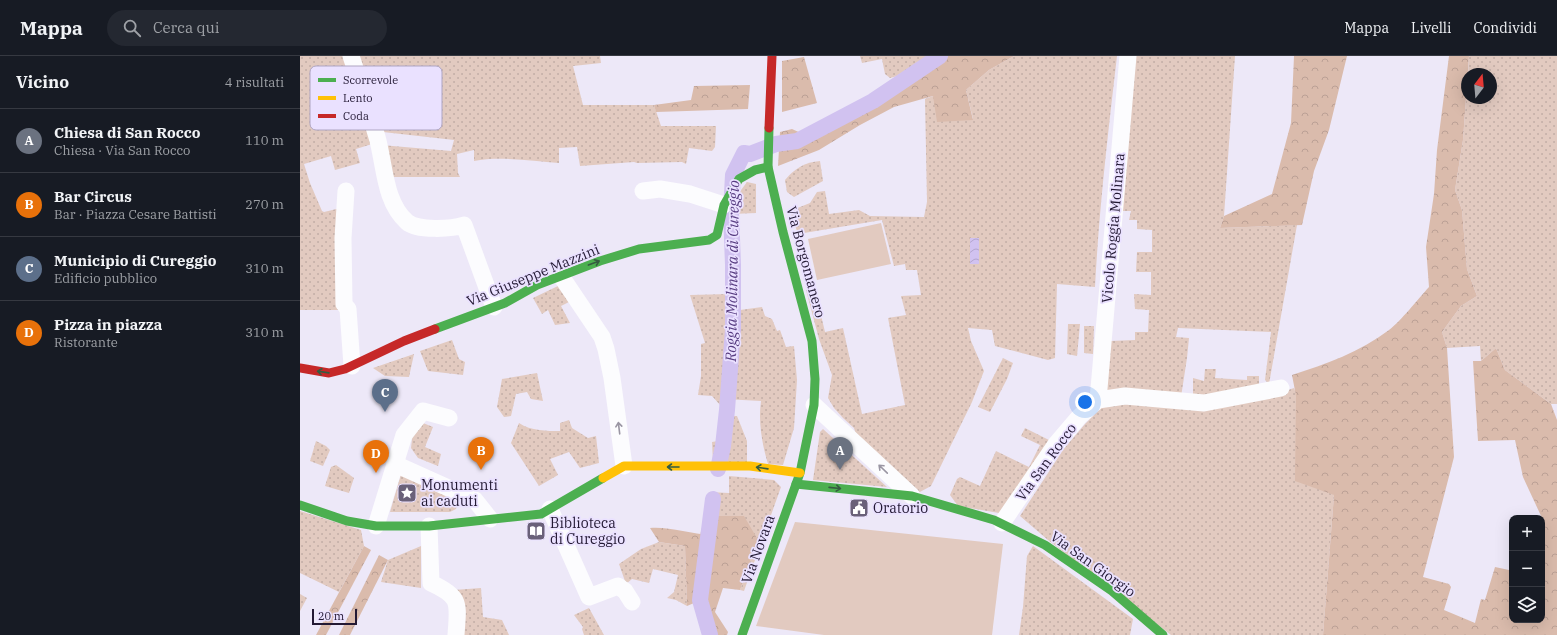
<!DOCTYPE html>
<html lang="it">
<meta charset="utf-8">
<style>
body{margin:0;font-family:"IBM Plex Serif",serif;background:#242831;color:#f1f3f6}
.controls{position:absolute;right:12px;bottom:12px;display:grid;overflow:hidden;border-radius:8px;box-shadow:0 4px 16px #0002}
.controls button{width:36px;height:36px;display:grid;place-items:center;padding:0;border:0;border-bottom:1px solid #363941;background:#171b24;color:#f1f3f6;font:20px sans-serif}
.compass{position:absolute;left:1161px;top:12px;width:36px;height:36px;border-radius:50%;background:#171b24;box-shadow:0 4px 16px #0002;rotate:16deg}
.scale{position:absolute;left:12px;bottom:10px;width:45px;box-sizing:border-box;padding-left:4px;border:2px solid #231934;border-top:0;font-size:11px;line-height:14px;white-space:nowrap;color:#231934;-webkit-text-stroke:3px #eae1ff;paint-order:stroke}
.you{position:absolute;left:785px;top:346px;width:14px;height:14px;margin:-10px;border:3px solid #fff;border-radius:50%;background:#1a73e8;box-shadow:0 0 0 6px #1a73e833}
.badge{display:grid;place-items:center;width:26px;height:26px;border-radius:50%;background:#b4b1be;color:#fff;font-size:13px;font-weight:700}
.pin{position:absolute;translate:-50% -33px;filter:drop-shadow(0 1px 2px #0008)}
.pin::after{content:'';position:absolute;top:21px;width:14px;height:12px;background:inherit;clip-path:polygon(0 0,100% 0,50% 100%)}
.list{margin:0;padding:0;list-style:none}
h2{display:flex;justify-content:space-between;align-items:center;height:52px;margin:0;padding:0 16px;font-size:17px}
h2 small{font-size:13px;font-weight:400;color:#9ea1a6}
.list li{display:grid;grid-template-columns:26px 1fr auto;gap:12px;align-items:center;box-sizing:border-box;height:64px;padding:0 16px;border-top:1px solid #363941}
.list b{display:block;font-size:15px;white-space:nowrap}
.list p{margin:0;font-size:13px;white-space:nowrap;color:#9ea1a6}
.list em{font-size:13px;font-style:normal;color:#9ea1a6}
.icon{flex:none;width:22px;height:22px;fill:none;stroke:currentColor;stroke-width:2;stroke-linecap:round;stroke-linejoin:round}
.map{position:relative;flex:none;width:1257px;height:579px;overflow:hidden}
header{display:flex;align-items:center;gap:24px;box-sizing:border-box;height:56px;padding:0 20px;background:#171b24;border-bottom:1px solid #363941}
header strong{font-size:19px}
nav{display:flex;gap:22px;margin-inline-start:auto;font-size:14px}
.search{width:280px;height:36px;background:#242831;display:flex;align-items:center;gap:10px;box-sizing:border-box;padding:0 14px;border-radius:22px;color:#9ea1a6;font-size:15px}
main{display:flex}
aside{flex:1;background:#171b24}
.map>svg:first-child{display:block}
.grass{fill:url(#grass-dots)}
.forest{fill:url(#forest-crowns)}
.garden{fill:#e2cac0}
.water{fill:url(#water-waves)}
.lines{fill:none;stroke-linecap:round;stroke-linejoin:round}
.canal{stroke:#d1c2f0;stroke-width:16}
.street{stroke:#fcfcfe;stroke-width:17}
.fast{stroke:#4caf50;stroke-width:9}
.slow{stroke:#ffc107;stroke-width:9}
.jam{stroke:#c62828;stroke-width:9}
.oneway{stroke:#355c41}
.oneway2{stroke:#9a96a3}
.labels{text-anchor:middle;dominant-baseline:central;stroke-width:3.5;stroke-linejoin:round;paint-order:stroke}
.street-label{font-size:14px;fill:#231934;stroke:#eae1ff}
.poi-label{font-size:14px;fill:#231934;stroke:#eae1ff;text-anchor:start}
.water-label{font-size:15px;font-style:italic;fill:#583d82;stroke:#eae1ff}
.key{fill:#eae1ff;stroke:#aea5c2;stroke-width:1}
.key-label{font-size:11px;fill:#231934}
</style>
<header>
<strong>Mappa</strong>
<div class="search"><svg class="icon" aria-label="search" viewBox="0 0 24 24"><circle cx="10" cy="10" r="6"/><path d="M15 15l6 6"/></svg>Cerca qui</div>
<nav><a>Mappa</a><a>Livelli</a><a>Condividi</a></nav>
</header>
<main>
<aside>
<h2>Vicino<small>4 risultati</small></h2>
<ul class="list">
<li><span class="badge" style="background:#6b7280">A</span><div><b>Chiesa di San Rocco</b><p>Chiesa · Via San Rocco</p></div><em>110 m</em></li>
<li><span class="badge" style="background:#e8710a">B</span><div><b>Bar Circus</b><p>Bar · Piazza Cesare Battisti</p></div><em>270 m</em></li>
<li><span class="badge" style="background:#5c6f8a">C</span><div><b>Municipio di Cureggio</b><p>Edificio pubblico</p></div><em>310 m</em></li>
<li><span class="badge" style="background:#e8710a">D</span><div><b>Pizza in piazza</b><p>Ristorante</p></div><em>310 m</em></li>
</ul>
</aside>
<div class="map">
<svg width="1257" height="579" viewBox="0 0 1257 579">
<defs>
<pattern id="grass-dots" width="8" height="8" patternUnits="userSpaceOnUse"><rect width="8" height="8" fill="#e2cac0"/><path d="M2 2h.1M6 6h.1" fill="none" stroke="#c2ada6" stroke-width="1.8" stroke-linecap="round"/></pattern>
<pattern id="forest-crowns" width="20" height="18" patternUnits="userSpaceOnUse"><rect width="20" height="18" fill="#dabbac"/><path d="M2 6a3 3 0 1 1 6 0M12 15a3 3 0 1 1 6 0" fill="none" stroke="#bba095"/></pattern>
<pattern id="water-waves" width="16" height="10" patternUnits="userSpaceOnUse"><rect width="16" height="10" fill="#d1c2f0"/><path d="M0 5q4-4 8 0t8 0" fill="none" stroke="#b3a6ce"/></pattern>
</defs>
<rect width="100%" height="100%" fill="#ede8f8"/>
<g class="grass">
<polygon points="0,0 44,0 72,88 56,93 60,107 35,114 31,100 4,108 10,127 22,155 24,156 49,150 44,254 0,254"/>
<path d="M58 0H300L301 7 273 10 283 49H354L361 70H416L415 91 412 95 389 92 386 108 382 106 337 107 334 106 280 110 277 91 259 92V107C232 105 200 100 174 105V94L157 98 158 117 160 121H89L81 89 151 95 154 84 83 76Z"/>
<polygon points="560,0 628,0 605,18 590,22 585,18 582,3 562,7"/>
<path d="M714 0H817C808 77 799 154 795 231L757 228 755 302 748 304 695 290 692 274 668 272 671 285 684 315 672 346 631 430 618 437 557 382 554 372 543 362 534 352 528 342 532 319 519 283 506 234H515L525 276 543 272 562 358 605 349 588 262 606 259 601 240 621 239 617 214H606L605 208 594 210 582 164 498 178 490 155 510 147 517 136 525 135 529 158 559 154 570 160 624 161 627 146 625 43 633 40 673 63 666 34 689 14Z"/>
<polygon points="835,0 935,0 924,160 920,172 997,169 969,328 965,324 971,276 878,272 876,281 889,282 887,302 881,341 803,335 810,285 835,284 835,276 848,276 849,254 835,253 834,238 851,239 851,216 836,216 837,196 852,196 852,174 837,173 837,164 829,164 831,155 822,155"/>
<polygon points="1169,0 1257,0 1257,348 1251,348 1205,314 1196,292 1181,305 1180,290 1147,292 1142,276 1161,250 1177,240 1167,213 1162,154 1155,134 1163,84 1167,28 1167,42 1191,42 1191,18 1168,18"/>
<path d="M520 105 523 125 494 141 487 136 485 124C494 113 505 106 520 105Z"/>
<polygon points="447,126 456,128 456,157 432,158 433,176 425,176 427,153"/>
<path d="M440 226V254L462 251 465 260 472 263 477 275 480 274 486 291 494 290 497 324 494 372 483 409 468 408C462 388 458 366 461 345L424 343 428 360H437L447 385V408L413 406 412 386 418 385 421 350 412 340 398 339 401 320V288L405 287 390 239 430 238V228Z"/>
<polygon points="258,230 269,246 261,250 270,267 255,269 248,254 242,258 233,242"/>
<polygon points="768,268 780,268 777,300 767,298"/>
<polygon points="784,270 794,270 793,298 784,297"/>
<polygon points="152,284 159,303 165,306 163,319 128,315 120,295"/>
<polygon points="114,298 109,321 85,320 73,312"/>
<polygon points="703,302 713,307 707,323 690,356 678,351"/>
<polygon points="905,313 916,313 915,322 947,324 947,320 959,320 959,329 915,339 893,340 893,322 904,325"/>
<polygon points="237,317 243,345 231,343 227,336 216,338 211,360 204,361 197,351 202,323"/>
<polygon points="994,332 1034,439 1023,579 871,579 748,484 720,460 763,394 785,368 802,351 823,348 988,334"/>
<path d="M269 364 272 372 288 382 296 380 299 407 280 412 269 396 250 403 258 419 239 430 211 387 219 367C231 375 247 375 260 375V367Z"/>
<polygon points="123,367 133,371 125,391 141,398 138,410 118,402 111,392 113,375"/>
<polygon points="725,372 751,385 716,435 699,457 658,450 650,439 657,423 660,421 680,430 696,395 729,411 740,389 721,380"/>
<polygon points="523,373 587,431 513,424 520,376"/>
<polygon points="16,385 26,390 30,394 23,410 10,405"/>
<polygon points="36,409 54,422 49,437 25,430 31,411"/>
<polygon points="101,418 157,444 158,448 156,453 150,456 90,456"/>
<polygon points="429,420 474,424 481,431 444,535 440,534 458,484 400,479 404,464 409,436 429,437"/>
<polygon points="0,455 61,474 64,490 39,536 0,517"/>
<polygon points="359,486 385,490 387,550 376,544 367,542 374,536 378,519 353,513 349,527 332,523 326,528 319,508 341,493"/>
<polygon points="121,490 121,532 81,526 88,504"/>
<polygon points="733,490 833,563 830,579 719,579 723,551 727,500"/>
<polygon points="181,532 183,561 202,564 209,579 153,579 154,534"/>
<polygon points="0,538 7,542 0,555"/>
<polygon points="289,552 304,579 284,579 282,573 283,571 274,559"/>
</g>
<g class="forest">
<polygon points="640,0 714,0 689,14 666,34 673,64 637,66 633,40 594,51 560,69 519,94 478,110 480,76 492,73 503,78 527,72 575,50 597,31 642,5"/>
<polygon points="994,0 1047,0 1029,74 1014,115 1002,169 920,172 924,160 972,138 991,67"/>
<path d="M1149 0H1169L1163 84 1155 134 1162 154 1167 213 1177 240 1161 250 1142 276 1147 292 1154 401 1123 521 1149 528 1151 531 1144 554 1175 567 1181 543 1185 544 1195 511 1209 514 1212 500V564H1242V462L1223 421 1215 384 1178 385 1173 305H1181L1196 292 1205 314 1251 348 1257 364V579H1023L1034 439 995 425 996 340 992 319C1026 308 1060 296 1089 274 1101 265 1118 243 1129 231L1126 191 1134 138 1137 94Z"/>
<polygon points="504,1 517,47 482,56 482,5"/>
<polygon points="450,29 448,53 356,56 354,49 391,44 394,30"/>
<path d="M416 460H444L458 484 440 534 423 532 415 556 428 576 427 579H407L394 547 387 550 385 490 359 486 350 472C366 470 392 478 410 479Z"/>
<polygon points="64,490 71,494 26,579 16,579"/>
<polygon points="79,499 88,504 50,579 39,579"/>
</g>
<g class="garden">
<polygon points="581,167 591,208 517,224 508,183"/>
<polygon points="495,466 703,488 692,579 524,579 456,570"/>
</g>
<rect class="water" x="670" y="182" width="9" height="26"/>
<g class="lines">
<g class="canal">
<polyline points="418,413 423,390 427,354 433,273 433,209 431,156 433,119 444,97 450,98 476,88 497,85 573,45 640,0"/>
<polyline points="410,579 400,544 413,443"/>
</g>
<g class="street">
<path d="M51 0C60 27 69 54 77 81 85 109 84 146 107 166 117 175 152 173 164 169L194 251"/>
<polyline points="46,135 43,182 44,248 48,253 52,310"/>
<polyline points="343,135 360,133 390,138 424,149"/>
<polyline points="261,220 302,281 306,293 312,322 324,410"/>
<polyline points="798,344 828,0"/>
<polyline points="514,349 612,440"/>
<polyline points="95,408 175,444 190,463"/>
<polyline points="250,453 289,541 318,530 325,535 332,546"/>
<polyline points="702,467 756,388 779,361 798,344 825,340 904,347 981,332"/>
<polyline points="76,470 104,379 123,355 149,362"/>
<path d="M129 470 131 527C162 541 158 548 156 579"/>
</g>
<g class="fast">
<polyline points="135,273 205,247 237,229 300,205 339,193 409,184 417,179 424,149 439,123 455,114 468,111"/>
<polyline points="496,428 612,440 694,464 745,489 812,535 863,579"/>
<polyline points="0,449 47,465 76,470 129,470 241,458 303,422"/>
<polyline points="442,579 500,417 514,349 515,323 512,285 483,176 468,111 469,72"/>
</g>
<polyline class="slow" points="303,422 324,410 450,410 500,417"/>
<g class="jam">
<polyline points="469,72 472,0"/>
<polyline points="0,312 29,317 45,313 104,285 135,273"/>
</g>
</g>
<defs><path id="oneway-shaft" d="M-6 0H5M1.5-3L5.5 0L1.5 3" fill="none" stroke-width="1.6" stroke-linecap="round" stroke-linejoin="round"/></defs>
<g class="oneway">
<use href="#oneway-shaft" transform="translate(294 207) rotate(-20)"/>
<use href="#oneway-shaft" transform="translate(23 316) rotate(-172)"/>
<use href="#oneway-shaft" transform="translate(373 411) rotate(-180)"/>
<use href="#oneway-shaft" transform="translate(462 412) rotate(-172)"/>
<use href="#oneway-shaft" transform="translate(535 432) rotate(6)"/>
</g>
<g class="oneway2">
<use href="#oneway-shaft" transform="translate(319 372) rotate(-97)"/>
<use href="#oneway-shaft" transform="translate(583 413) rotate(-136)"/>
</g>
<defs>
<g id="sight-square" transform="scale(1)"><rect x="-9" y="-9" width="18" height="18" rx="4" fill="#6a6179" stroke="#eae1ff"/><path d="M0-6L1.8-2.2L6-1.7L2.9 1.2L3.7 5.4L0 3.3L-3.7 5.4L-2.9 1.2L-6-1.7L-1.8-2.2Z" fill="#fff"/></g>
<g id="civic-square" transform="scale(1)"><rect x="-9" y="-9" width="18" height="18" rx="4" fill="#6a6179" stroke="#eae1ff"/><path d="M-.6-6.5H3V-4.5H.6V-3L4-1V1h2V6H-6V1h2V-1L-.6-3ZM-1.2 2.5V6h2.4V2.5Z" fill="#fff"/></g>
<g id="library-square" transform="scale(1)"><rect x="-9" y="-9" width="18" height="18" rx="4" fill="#6a6179" stroke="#eae1ff"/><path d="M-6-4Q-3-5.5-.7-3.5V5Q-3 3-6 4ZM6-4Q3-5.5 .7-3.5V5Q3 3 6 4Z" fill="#fff"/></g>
</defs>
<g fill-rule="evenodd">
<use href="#sight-square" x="107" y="437"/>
<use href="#civic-square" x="559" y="452"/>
<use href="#library-square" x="236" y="475"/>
</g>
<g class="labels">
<g class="street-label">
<text transform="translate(813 172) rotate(-85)">Vicolo Roggia Molinara</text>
<text transform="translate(506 206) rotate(75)">Via Borgomanero</text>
<text transform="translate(233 219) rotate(-22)">Via Giuseppe Mazzini</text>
<text transform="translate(746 406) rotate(-54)">Via San Rocco</text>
<text transform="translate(458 493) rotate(-70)">Via Novara</text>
<text transform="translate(793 508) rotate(36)">Via San Giorgio</text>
</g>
<g class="poi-label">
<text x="121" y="429">Monumenti<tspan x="121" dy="16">ai caduti</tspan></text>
<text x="573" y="452">Oratorio</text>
<text x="250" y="467">Biblioteca<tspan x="250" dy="16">di Cureggio</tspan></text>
</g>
<g class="water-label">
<text transform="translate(432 215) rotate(-89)">Roggia Molinara di Cureggio</text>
</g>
</g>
<rect x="10" y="10" width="132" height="64" rx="6" class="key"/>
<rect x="18" y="22" width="18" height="4" fill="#4caf50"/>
<rect x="18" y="40" width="18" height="4" fill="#ffc107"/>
<rect x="18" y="58" width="18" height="4" fill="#c62828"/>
<g class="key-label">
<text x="43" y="28">Scorrevole</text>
<text x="43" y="46">Lento</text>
<text x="43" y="64">Coda</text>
</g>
</svg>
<div class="controls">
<button>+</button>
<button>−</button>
<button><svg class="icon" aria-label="layers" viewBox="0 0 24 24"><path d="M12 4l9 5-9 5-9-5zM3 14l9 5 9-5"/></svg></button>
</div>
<svg class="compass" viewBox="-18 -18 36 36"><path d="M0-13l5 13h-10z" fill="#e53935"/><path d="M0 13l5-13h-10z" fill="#9ea1a6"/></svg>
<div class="scale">20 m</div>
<div class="you"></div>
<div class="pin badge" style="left:540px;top:414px;background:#6b7280">A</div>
<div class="pin badge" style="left:181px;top:414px;background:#e8710a">B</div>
<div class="pin badge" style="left:85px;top:356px;background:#5c6f8a">C</div>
<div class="pin badge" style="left:76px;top:417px;background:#e8710a">D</div>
</div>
</main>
